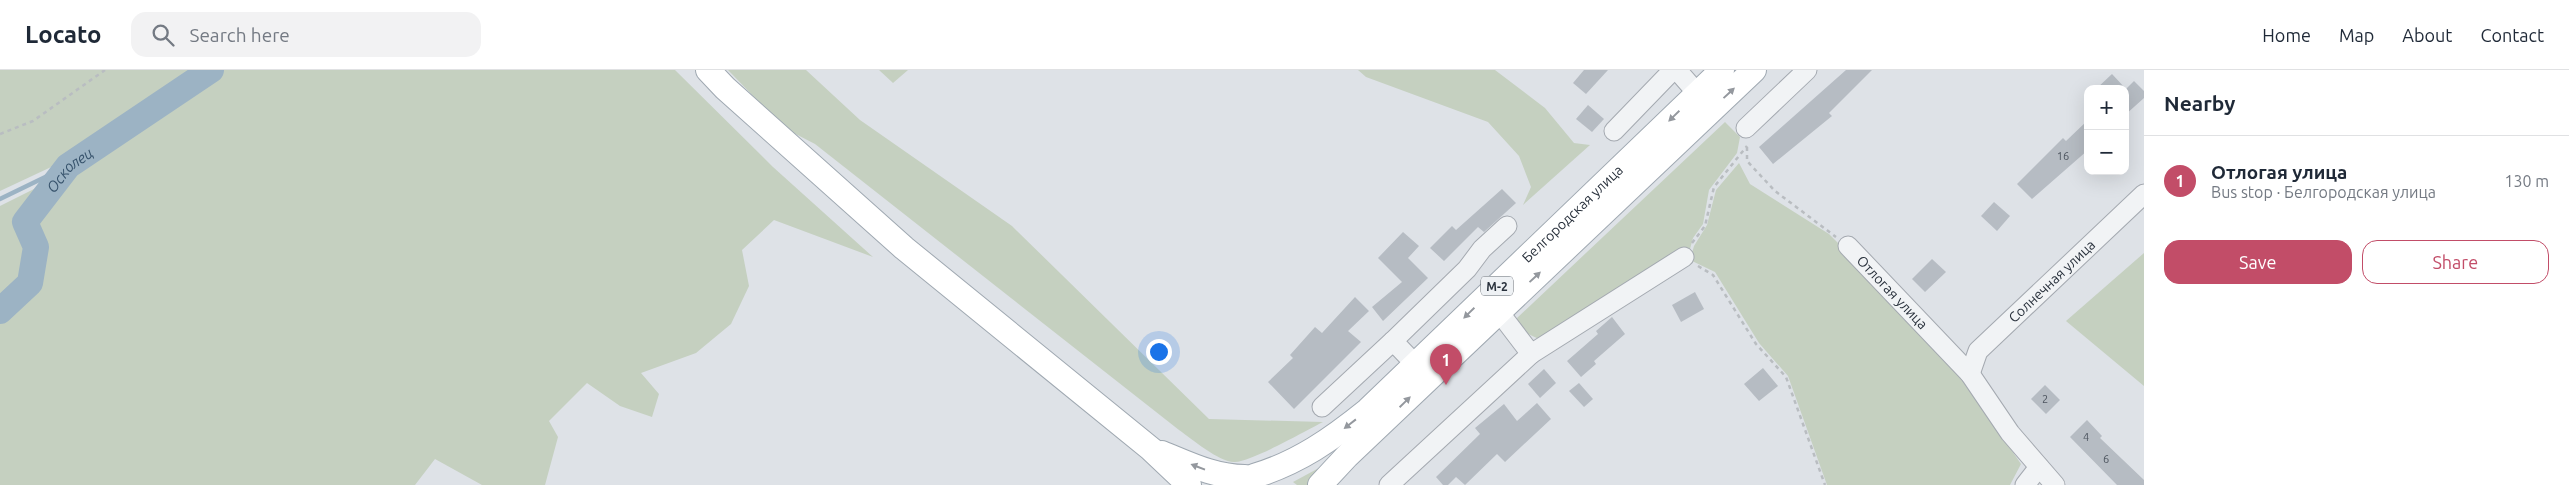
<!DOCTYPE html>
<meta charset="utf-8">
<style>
body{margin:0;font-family:Ubuntu,sans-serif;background:#f2f2f3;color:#1f2937}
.controls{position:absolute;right:15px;top:15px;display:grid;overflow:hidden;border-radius:10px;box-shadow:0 5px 20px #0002}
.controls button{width:45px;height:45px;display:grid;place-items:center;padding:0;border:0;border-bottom:1px solid #e0e1e3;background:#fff;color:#1f2937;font:25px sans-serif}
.you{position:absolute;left:1158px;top:281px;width:18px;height:18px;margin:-12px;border:4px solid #fff;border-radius:50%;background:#1a73e8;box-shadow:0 0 0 8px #1a73e833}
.badge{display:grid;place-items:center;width:32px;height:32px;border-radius:50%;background:#c24d68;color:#fff;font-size:16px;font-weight:700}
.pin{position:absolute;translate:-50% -41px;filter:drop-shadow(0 1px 2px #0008)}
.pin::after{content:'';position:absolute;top:26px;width:18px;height:15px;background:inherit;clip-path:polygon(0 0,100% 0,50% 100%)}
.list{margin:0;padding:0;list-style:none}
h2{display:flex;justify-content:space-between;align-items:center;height:65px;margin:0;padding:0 20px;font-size:21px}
h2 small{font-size:16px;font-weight:400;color:#747a83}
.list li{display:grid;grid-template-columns:32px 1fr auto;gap:15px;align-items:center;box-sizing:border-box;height:90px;padding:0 20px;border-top:1px solid #e0e1e3}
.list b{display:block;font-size:19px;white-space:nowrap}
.list p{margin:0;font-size:16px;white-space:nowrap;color:#747a83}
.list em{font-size:16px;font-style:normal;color:#747a83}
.actions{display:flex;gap:10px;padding:15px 20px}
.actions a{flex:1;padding:11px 0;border:1px solid #c24d68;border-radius:15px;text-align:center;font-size:18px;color:#c24d68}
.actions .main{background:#c24d68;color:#fff}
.icon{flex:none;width:28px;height:28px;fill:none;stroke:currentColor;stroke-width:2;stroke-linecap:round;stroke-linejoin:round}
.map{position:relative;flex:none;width:2144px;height:415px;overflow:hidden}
header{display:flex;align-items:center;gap:30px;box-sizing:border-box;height:70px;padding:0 25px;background:#fff;border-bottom:1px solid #e0e1e3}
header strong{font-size:24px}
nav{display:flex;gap:28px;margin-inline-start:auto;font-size:18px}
.search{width:350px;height:45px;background:#f2f2f3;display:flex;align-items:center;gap:12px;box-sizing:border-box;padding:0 18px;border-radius:15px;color:#747a83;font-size:19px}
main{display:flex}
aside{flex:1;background:#fff}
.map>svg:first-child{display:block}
.green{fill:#c5d0c0}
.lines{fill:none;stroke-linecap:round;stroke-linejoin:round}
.stream{stroke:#9cb3c4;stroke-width:4.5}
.river{stroke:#9cb3c4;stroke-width:26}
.building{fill:#b6bcc3}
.minor-casing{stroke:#a4a9b0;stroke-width:21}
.major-casing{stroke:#9fa8b1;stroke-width:26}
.path{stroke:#b9bdc1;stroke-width:2.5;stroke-dasharray:4 4;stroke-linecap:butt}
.minor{stroke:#f1f3f5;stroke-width:19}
.major{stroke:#fff;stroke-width:24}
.oneway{fill:#94989e}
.labels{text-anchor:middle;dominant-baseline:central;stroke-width:4.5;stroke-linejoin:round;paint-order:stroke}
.number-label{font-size:11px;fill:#4c545e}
.shield{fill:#eef1f4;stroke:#646b73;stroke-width:1}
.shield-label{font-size:12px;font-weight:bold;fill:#29313c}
.street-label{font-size:14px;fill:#29313c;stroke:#eef1f4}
.water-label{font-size:15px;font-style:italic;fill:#37536c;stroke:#eef1f4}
</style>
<header>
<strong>Locato</strong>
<div class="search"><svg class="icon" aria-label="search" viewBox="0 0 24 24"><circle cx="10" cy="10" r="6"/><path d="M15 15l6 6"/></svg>Search here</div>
<nav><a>Home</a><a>Map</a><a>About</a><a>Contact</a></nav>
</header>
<main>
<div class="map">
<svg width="2144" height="415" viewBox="0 0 2144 415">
<rect width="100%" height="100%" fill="#dee2e7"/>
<g class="green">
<polygon points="0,0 193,0 64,91 0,121"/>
<polygon points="222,0 675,0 773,97 873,187 774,150 742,180 749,216 731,254 696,283 641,303 659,324 652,347 620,336 587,313 549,351 558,367 545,415 482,415 435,389 415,415 0,415 0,251 36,218 46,185 37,151 70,103 91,92"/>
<path d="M728 0H806L860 50 1012 156 1209 349 1323 352C1305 361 1253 391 1235 392 1220 393 1192 369 1179 360L815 74 784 58Z"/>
<polygon points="879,0 908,0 893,13"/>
<polygon points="1358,0 1495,0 1545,38 1574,73 1590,75 1523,135 1531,117 1519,86 1488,52 1366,7"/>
<polygon points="1725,52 1740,67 1737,83 1709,120 1703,154 1693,168 1687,190 1543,271 1520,260 1517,248"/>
<polygon points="1739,93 1750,114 1829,164 1878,213 1965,312 2021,394 2010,415 1827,415 1788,306 1759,273 1715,202 1690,190 1694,176 1707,155 1716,120"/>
<polygon points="48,112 15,151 28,179 22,209 0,231 0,136"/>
<polygon points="2144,183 2144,316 2066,251"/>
<polygon points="1330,392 1311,415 1297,415 1293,412"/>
</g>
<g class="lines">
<polyline class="stream" points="0,129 68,96"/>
<path class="river" id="s1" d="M0 241 30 213 36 177 25 152 68 96 211 0"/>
</g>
<g class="building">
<polygon points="1584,0 1608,0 1586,24 1573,13"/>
<polygon points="1846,0 1872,0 1829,43 1832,46 1773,94 1759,77"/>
<polygon points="2112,4 2126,19 2134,11 2144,21 2144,28 2125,45 2126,19 2096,19"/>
<polygon points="1588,35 1604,49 1592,62 1576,49"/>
<polygon points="2088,50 2088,80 2032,129 2017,114 2063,68 2066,71"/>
<polygon points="1502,119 1516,133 1484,162 1478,157 1444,191 1430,178 1452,156 1456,160"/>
<polygon points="1994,132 2010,146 1997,161 1981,146"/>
<polygon points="1403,162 1419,176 1408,188 1428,208 1383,251 1372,237 1402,212 1378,188"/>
<polygon points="1932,189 1946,202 1925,222 1912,209"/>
<polygon points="1695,222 1704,239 1681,252 1672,235"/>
<polygon points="1355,227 1369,241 1348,261 1361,272 1294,339 1268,312 1293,288 1290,285 1315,257 1322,263"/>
<polygon points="1612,247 1625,264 1594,291 1596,294 1581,307 1567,291 1598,264 1596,261"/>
<polygon points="1763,298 1778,316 1759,331 1744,314"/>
<polygon points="1544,299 1556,313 1540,328 1528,314"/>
<polygon points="1579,313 1593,329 1584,337 1569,321"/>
<polygon points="2045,315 2060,330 2046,344 2031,329"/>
<polygon points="1537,333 1551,349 1505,392 1497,384 1465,415 1456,407 1448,415 1443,415 1436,407 1480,364 1475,358 1504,334 1517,351"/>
<polygon points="2087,350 2102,366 2100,368 2144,410 2144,415 2117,415 2070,367"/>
</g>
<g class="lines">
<g class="minor-casing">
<g id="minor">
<polyline points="1677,0 1697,23"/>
<polyline points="1746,58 1807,0"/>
<polyline points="1614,61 1673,0"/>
<path id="s2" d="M1848 176 1970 304 2010 363 2055 415"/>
<polyline points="1499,242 1531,284 1684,187"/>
<polyline points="1393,271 1467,199 1482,179 1507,156"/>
<path id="s3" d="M1970 304 1978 281 2144 124"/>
<polyline points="1322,337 1393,271 1416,295"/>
<polyline points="1389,415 1531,284"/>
<polyline points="2025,415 2039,397"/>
</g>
</g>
<g class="major-casing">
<g id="major">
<polyline points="708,0 725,18 904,178 1151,379 1189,415"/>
<path d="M1162 383C1189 394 1215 407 1245 407"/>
<path id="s4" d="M1254 406C1298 393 1332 369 1368 340L1722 0"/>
<polyline points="1320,415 1347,386 1754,0"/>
</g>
</g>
<g class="path">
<polyline points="0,64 33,51 105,0"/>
<polyline points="1747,77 1747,91 1775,121 1836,167"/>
<polyline points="1692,173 1705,156 1714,117 1747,76"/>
<polyline points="1698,196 1713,205 1756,274 1786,307 1825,415"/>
</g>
<use href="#minor" class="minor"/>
<use href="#major" class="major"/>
</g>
<defs><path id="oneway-solid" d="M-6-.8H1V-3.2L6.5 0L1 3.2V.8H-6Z" transform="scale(1.25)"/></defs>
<g class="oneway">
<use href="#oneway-solid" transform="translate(1729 23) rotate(-43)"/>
<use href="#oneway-solid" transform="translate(1674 46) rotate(136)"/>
<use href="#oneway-solid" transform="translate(1535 207) rotate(-43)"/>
<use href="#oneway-solid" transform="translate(1469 243) rotate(136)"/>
<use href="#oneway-solid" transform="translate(1405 332) rotate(-44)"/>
<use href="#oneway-solid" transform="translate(1350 354) rotate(142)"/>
<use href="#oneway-solid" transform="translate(1198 397) rotate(-159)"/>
</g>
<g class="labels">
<g class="number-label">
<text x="2063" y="86">16</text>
<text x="2045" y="329">2</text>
<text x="2086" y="367">4</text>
<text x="2106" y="389">6</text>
</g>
<rect class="shield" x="1481" y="206.5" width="32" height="19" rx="4"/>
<g class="shield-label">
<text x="1497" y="216">М-2</text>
</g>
<g class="street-label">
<text stroke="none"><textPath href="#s4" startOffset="416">Белгородская улица</textPath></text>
<text stroke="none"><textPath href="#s3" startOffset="126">Солнечная улица</textPath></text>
<text stroke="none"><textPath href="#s2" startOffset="64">Отлогая улица</textPath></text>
</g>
<g class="water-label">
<text stroke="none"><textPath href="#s1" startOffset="174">Осколец</textPath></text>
</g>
</g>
</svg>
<div class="controls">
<button>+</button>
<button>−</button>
</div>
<div class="you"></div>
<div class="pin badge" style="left:1446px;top:315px">1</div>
</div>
<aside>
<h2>Nearby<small></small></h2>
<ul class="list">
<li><span class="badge">1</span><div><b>Отлогая улица</b><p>Bus stop · Белгородская улица</p></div><em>130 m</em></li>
</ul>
<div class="actions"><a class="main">Save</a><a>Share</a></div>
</aside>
</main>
